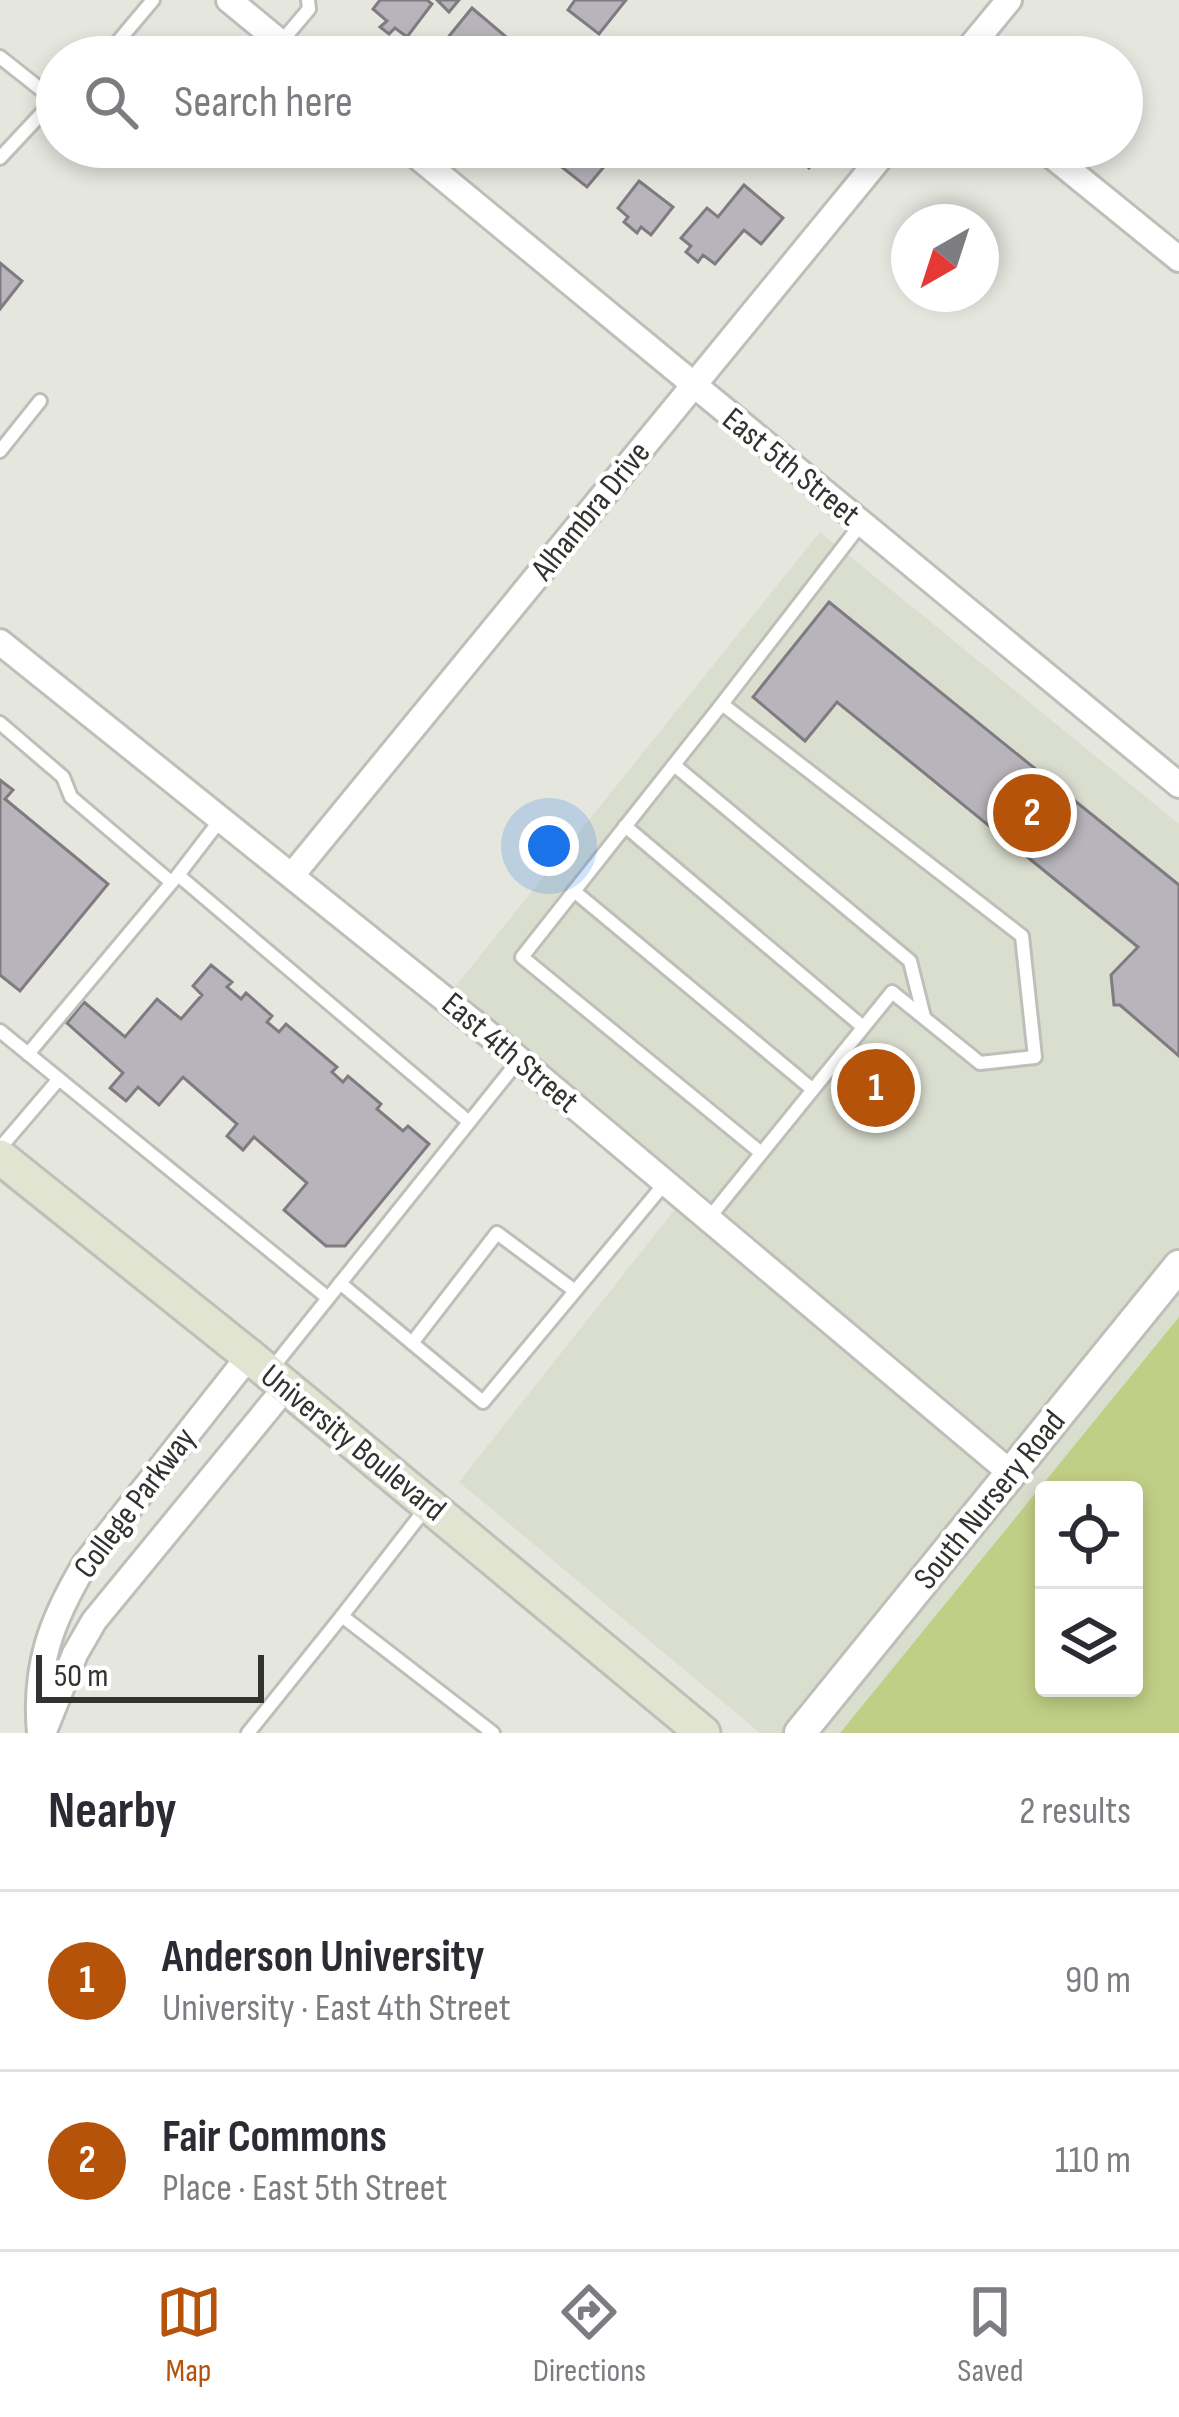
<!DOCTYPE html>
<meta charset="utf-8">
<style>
body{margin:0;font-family:"Sofia Sans Condensed",sans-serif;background:#f7f7f7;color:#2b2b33}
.controls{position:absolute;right:36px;bottom:36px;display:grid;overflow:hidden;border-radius:12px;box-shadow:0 6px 18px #0003}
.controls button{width:108px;height:108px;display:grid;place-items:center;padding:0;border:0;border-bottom:3px solid #e1e1e2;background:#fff;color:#2b2b33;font:60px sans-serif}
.compass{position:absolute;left:891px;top:204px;width:108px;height:108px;border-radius:50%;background:#fff;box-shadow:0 6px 18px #0003;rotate:219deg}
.scale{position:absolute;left:36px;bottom:30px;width:228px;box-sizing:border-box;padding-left:12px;border:6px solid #32322f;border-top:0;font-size:33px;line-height:42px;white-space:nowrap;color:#32322f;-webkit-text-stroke:9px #fff;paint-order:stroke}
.you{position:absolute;left:549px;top:846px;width:42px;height:42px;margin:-30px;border:9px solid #fff;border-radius:50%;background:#1a73e8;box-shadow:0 0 0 18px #1a73e833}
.badge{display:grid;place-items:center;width:78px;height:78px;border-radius:50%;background:#b45309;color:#fff;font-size:39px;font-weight:700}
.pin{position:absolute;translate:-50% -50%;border:6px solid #fff;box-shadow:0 3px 12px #0006}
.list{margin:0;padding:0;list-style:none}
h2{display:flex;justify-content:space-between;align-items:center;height:156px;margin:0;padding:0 48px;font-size:51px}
h2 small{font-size:39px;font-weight:400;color:#7c7c81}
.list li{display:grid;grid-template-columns:78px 1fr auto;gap:36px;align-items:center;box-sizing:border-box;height:180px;padding:0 48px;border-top:3px solid #e1e1e2}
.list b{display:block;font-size:45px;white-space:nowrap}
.list p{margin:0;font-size:39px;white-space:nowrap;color:#7c7c81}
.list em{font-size:39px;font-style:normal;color:#7c7c81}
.icon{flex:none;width:66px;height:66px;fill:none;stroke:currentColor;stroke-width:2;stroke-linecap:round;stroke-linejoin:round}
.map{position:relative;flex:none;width:1179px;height:1733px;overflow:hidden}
.search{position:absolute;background:#fff;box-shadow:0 6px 18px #0003;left:36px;right:36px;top:36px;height:132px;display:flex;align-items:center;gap:30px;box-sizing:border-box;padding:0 42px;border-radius:66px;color:#7c7c81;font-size:45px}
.sheet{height:516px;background:#fff}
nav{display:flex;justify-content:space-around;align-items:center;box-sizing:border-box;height:168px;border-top:3px solid #e1e1e2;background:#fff;font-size:33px;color:#7c7c81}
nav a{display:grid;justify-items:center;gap:6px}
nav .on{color:#b45309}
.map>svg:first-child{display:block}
.built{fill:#dadecf;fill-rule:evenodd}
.green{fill:#c1cf86;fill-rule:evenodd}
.building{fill:#b8b4bb;stroke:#7f7b81;stroke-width:3}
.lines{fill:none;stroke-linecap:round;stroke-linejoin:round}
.service-casing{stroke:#bebfb8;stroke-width:18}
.minor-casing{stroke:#bebfb8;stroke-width:30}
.tertiary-casing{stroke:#bebfb8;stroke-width:36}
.secondary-casing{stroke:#bebfb8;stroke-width:39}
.service{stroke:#fff;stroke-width:12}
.minor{stroke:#fff;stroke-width:24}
.tertiary{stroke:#fff;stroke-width:30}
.secondary{stroke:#e0e4d0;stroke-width:33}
.labels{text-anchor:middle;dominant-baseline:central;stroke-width:9;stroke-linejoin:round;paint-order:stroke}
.street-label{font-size:33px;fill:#32322f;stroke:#fff}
</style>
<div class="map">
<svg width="1179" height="1733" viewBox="0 0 1179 1733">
<rect width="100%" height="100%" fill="#e5e7df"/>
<path class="built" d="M820 532 1179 824V1733H760L459 1482 691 1189 455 987ZM1044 1490H1134V1688H1044Z"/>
<path class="green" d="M1179 1317V1733H840ZM1044 1490H1134V1688H1044Z"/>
<g class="building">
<polygon points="380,0 427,0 432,4 407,37 395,28 389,34 380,27 387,21 373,9"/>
<polygon points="437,0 459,0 449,12"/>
<polygon points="575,0 626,0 599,34 568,10"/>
<polygon points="472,8 512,42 500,57 432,57"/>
<polygon points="549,147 601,147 613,156 587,187 544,153"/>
<polygon points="615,147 645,147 632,162"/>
<polygon points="782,147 826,147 809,168"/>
<polygon points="639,181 673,207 651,235 641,227 637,233 624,222 628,217 618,208"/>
<polygon points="744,185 783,218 761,244 744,230 715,264 703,255 698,262 686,252 691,246 681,238 707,208 718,217"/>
<polygon points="0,263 22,281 0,309"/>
<polygon points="829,602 1179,885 1179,1056 1120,1005 1114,1005 1111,975 1138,947 837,702 805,741 753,697"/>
<polygon points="0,780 13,790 5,799 108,884 20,991 0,975"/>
<polygon points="211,965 232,982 227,987 241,999 246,993 272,1016 267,1022 279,1032 286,1024 337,1067 332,1072 343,1082 348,1076 381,1104 377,1109 403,1131 408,1126 429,1144 345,1246 326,1246 284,1210 307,1183 254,1137 243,1150 227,1136 237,1124 183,1077 159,1105 138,1087 126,1101 110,1088 123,1073 67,1023 84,1002 125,1037 157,999 181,1019 202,995 193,986"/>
</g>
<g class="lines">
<g class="service-casing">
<g id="service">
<polyline points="281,42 309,9 308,0"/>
<polyline points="0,57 53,99"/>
<polyline points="105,57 153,0"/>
<polyline points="0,158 57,97"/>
<polyline points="0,451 40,401"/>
<polyline points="722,704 861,524"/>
<polyline points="0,723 63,777 71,797 171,882"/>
<polyline points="674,765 910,961 924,1017"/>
<polyline points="625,826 863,1027"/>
<polyline points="178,875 221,819"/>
<polyline points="574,891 812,1089"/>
<polyline points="0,1031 328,1298"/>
<polyline points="28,1054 178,875 469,1122"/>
<polyline points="0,1148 59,1079"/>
<polyline points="709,1218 892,992 980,1063 1035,1057 1022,936 722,704 522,957 760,1152"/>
<polyline points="340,1283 483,1402 665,1183"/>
<polyline points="412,1343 497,1233 575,1291"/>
<polyline points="269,1372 519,1060"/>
<polyline points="426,1508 342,1616 493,1733"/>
<polyline points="248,1733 342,1616"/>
</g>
</g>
<g class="minor-casing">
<g id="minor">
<polyline points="229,0 298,57"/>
<polyline points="962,57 1009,0"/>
<polyline points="406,147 1179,785"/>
<polyline points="1041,147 1179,259"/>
<polyline points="0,642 497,1041 1012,1474"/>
<polyline points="293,874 889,147"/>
<polyline points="44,1731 75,1654 94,1621 286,1387"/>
<path d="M40 1733C34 1666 51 1621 85 1564L249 1356"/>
</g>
</g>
<g class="tertiary-casing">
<polyline id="tertiary" points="800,1733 1179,1266"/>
</g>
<g class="secondary-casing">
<polyline id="secondary" points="0,1157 249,1356 703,1733"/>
</g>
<use href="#service" class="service"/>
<use href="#minor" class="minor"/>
<use href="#tertiary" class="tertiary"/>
<use href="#secondary" class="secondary"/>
</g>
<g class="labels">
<g class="street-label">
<text transform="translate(791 467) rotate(39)">East 5th Street</text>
<text transform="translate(591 511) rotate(-51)">Alhambra Drive</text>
<text transform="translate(510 1053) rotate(40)">East 4th Street</text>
<text transform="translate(353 1443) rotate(39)">University Boulevard</text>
<text transform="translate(990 1500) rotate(-51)">South Nursery Road</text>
<text transform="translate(135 1503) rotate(-53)">College Parkway</text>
</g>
</g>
</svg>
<div class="controls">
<button><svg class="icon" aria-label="locate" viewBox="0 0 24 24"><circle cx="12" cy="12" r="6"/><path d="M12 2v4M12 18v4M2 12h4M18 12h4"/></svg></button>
<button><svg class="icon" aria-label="layers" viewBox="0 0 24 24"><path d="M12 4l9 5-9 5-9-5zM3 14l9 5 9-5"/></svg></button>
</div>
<svg class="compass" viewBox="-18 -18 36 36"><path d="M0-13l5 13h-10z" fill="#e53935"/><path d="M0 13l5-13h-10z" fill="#7c7c81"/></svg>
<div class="scale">50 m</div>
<div class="you"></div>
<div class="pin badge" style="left:876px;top:1088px">1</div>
<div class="pin badge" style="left:1032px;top:813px">2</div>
<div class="search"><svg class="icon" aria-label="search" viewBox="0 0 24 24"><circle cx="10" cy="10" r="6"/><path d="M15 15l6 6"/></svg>Search here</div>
</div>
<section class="sheet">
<h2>Nearby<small>2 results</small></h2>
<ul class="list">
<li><span class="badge">1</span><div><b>Anderson University</b><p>University · East 4th Street</p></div><em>90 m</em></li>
<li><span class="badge">2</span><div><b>Fair Commons</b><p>Place · East 5th Street</p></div><em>110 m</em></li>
</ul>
</section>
<nav>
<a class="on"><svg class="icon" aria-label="map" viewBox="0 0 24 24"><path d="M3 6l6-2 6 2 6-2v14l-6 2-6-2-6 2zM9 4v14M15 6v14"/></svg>Map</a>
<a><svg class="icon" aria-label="directions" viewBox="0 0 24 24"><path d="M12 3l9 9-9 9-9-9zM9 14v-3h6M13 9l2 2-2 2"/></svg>Directions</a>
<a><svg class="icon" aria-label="saved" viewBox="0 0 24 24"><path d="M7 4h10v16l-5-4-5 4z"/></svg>Saved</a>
</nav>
